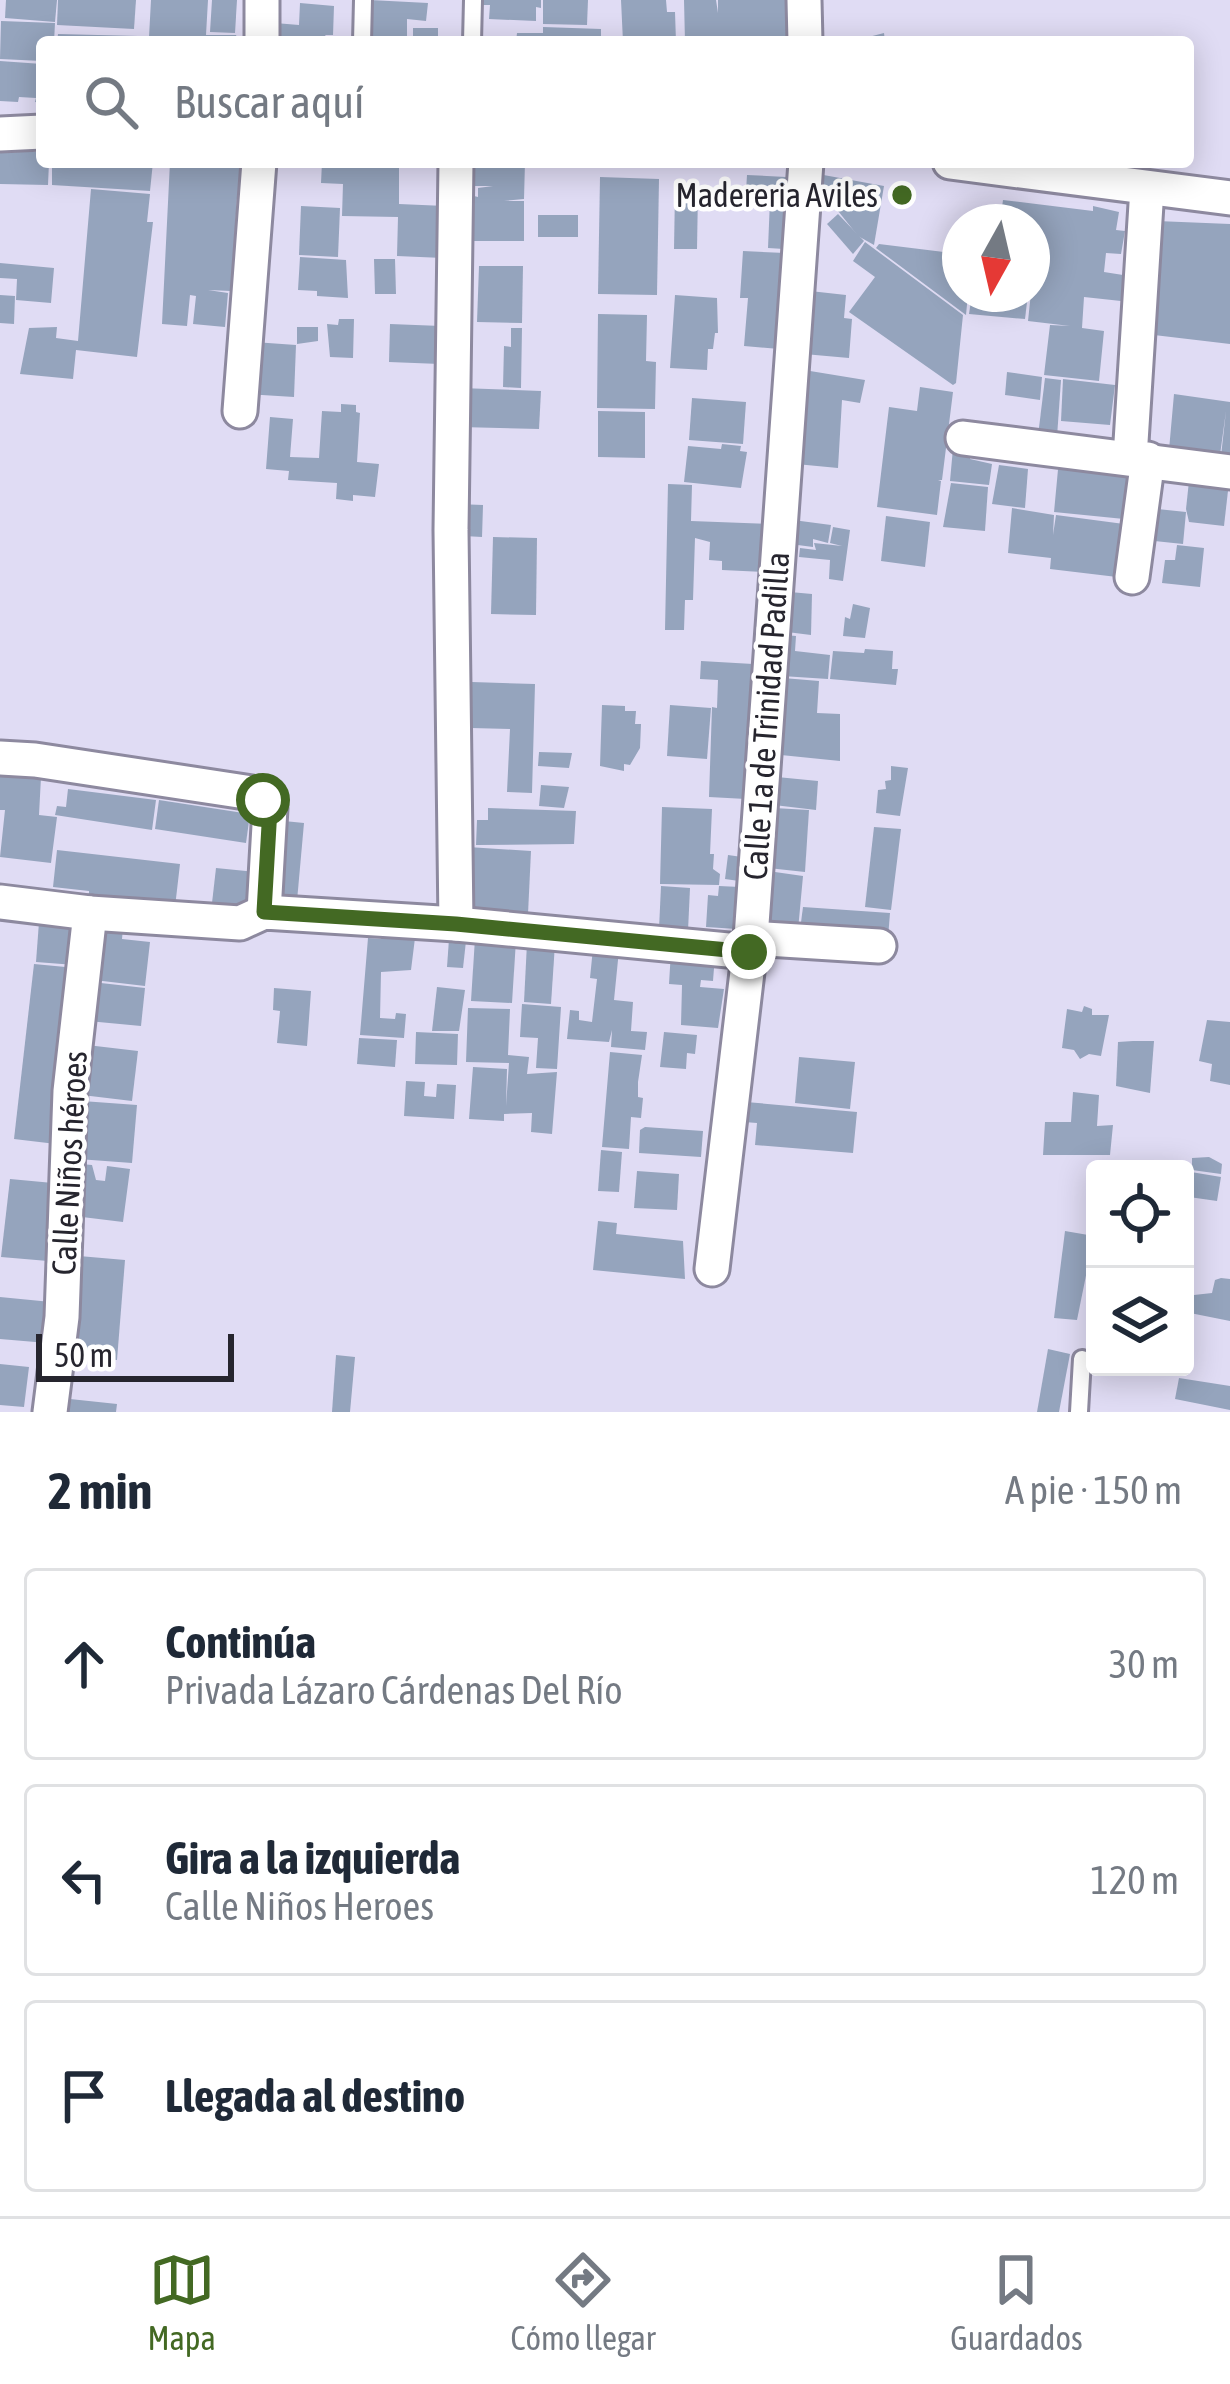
<!DOCTYPE html>
<html lang="es">
<meta charset="utf-8">
<style>
body{margin:0;font-family:"Asap Condensed",sans-serif;background:#f6f6f7;color:#1f2937}
.controls{position:absolute;right:36px;bottom:36px;display:grid;overflow:hidden;border-radius:12px;box-shadow:0 6px 30px #0003}
.controls button{width:108px;height:108px;display:grid;place-items:center;padding:0;border:0;border-bottom:3px solid #e0e1e3;background:#fff;color:#1f2937;font:60px sans-serif}
.compass{position:absolute;left:942px;top:204px;width:108px;height:108px;border-radius:50%;background:#fff;box-shadow:0 6px 30px #0003;rotate:188deg}
.scale{position:absolute;left:36px;bottom:30px;width:198px;box-sizing:border-box;padding-left:12px;border:6px solid #26252e;border-top:0;font-size:33px;line-height:42px;white-space:nowrap;color:#26252e;-webkit-text-stroke:9px #fff;paint-order:stroke}
.stop{position:absolute;width:36px;height:36px;margin:-27px;border:9px solid #436923;border-radius:50%;background:#fff}
.stop.end{background:#436923;border-color:#fff;box-shadow:0 3px 12px #0008}
.list{margin:0;padding:0;list-style:none}
h2{display:flex;justify-content:space-between;align-items:center;height:156px;margin:0;padding:0 48px;font-size:51px}
h2 small{font-size:39px;font-weight:400;color:#747a83}
.list li{display:grid;grid-template-columns:78px 1fr auto;gap:36px;align-items:center;box-sizing:border-box;height:192px;margin:0 24px 24px;padding:0 24px;border:3px solid #e0e1e3;border-radius:12px}
.list b{display:block;font-size:45px;white-space:nowrap}
.list p{margin:0;font-size:39px;white-space:nowrap;color:#747a83}
.list em{font-size:39px;font-style:normal;color:#747a83}
.icon{flex:none;width:66px;height:66px;fill:none;stroke:currentColor;stroke-width:2;stroke-linecap:round;stroke-linejoin:round}
.map{position:relative;flex:none;width:1230px;height:1412px;overflow:hidden}
.search{position:absolute;background:#fff;box-shadow:0 6px 30px #0003;left:36px;right:36px;top:36px;height:132px;display:flex;align-items:center;gap:30px;box-sizing:border-box;padding:0 42px;border-radius:12px;color:#747a83;font-size:45px}
.sheet{height:804px;background:#fff}
nav{display:flex;justify-content:space-around;align-items:center;box-sizing:border-box;height:168px;border-top:3px solid #e0e1e3;background:#fff;font-size:33px;color:#747a83}
nav a{display:grid;justify-items:center;gap:6px}
nav .on{color:#436923}
.map>svg:first-child{display:block}
.building{fill:#95a4bd}
.lines{fill:none;stroke-linecap:round;stroke-linejoin:round}
.lane-casing{stroke:#8d899f;stroke-width:22}
.street-casing{stroke:#8d899f;stroke-width:39}
.lane{stroke:#fff;stroke-width:16}
.street{stroke:#fff;stroke-width:33}
.route{stroke:#436923;stroke-width:15}
.poi-dot{fill:#436923;stroke:#fff;stroke-width:4.5}
.labels{text-anchor:middle;dominant-baseline:central;stroke-width:9;stroke-linejoin:round;paint-order:stroke}
.poi-label{font-size:33px;fill:#26252e;stroke:#fff;text-anchor:end}
.street-label{font-size:33px;fill:#26252e;stroke:#fff}
</style>
<div class="map">
<svg width="1230" height="1412" viewBox="0 0 1230 1412">
<rect width="100%" height="100%" fill="#e0dcf4"/>
<g class="building">
<polygon points="6,0 57,0 55,22 5,18"/>
<polygon points="58,0 136,0 134,29 57,25"/>
<polygon points="151,0 208,0 206,35 236,35 239,42 163,42 163,38 149,37"/>
<polygon points="212,0 237,0 235,33 210,32"/>
<polygon points="370,0 428,3 426,21 407,19 407,42 369,39"/>
<polygon points="482,0 541,0 541,8 536,7 536,21 489,19 490,5 482,5"/>
<polygon points="543,0 588,0 587,25 543,24"/>
<polygon points="621,0 666,0 667,12 675,12 676,42 623,42"/>
<polygon points="684,0 716,0 718,13 718,0 791,0 790,42 685,42"/>
<polygon points="300,3 334,6 333,35 325,35 330,42 274,42 275,23 299,25"/>
<polygon points="1,21 55,23 54,42 42,42 42,61 0,59"/>
<polygon points="543,27 601,29 601,42 516,42 517,33 543,33"/>
<rect x="413" y="28" width="25" height="14"/>
<polygon points="884,33 885,42 857,42 857,40"/>
<polygon points="58,34 138,36 138,42 57,42"/>
<polygon points="0,61 42,64 42,103 35,102 36,98 19,97 18,102 0,101"/>
<polygon points="0,151 42,152 42,162 49,162 48,185 0,184"/>
<polygon points="52,162 153,162 150,191 52,185"/>
<polygon points="170,162 249,162 246,199 237,198 231,291 208,290 228,293 225,327 193,324 196,296 190,295 187,326 162,324"/>
<polygon points="322,162 399,162 399,204 445,206 443,258 397,256 398,217 342,216 343,184 321,183"/>
<polygon points="464,162 525,162 524,199 504,201 524,201 524,241 473,241 474,196 478,197 478,188 493,186 463,186"/>
<polygon points="807,172 884,186 874,245 858,236"/>
<polygon points="747,175 786,177 785,195 746,192"/>
<polygon points="600,177 659,179 657,295 598,294"/>
<polygon points="91,189 150,194 147,222 153,222 137,357 76,350 73,379 20,374 29,328 57,327 56,338 78,341"/>
<polygon points="675,191 698,192 697,249 674,249"/>
<polygon points="770,200 786,201 784,249 768,248"/>
<polygon points="1003,200 1093,211 1093,206 1119,212 1116,230 1125,231 1121,254 1106,253 1104,272 1123,275 1121,301 1084,297 1082,328 1104,331 1099,381 1044,375 1050,325 1070,326 1028,321 1035,255 1032,222 1000,222"/>
<polygon points="301,206 340,208 338,257 299,255"/>
<polygon points="838,214 864,241 853,254 827,224"/>
<rect x="538" y="215" width="40" height="22"/>
<polygon points="1157,221 1230,224 1230,344 1154,335"/>
<polygon points="865,242 963,315 956,383 953,385 849,312 875,277 853,261"/>
<polygon points="879,244 960,254 960,294 968,294 966,315 876,248"/>
<polygon points="743,251 785,253 779,349 744,346 748,298 740,298"/>
<polygon points="300,257 346,260 348,298 317,296 317,291 298,290"/>
<polygon points="374,259 395,259 396,294 375,294"/>
<polygon points="0,263 54,268 51,303 16,300 17,279 0,278"/>
<polygon points="479,266 523,266 522,323 477,322"/>
<polygon points="810,291 846,295 844,318 852,319 849,358 804,354"/>
<polygon points="972,294 1028,294 1025,319 969,314"/>
<polygon points="0,295 15,296 14,324 0,323"/>
<polygon points="675,295 717,298 718,333 715,333 713,349 708,349 707,370 670,368"/>
<polygon points="598,314 647,315 646,361 656,362 655,409 597,408"/>
<polygon points="339,319 354,319 353,358 330,357 327,324 338,325"/>
<polygon points="390,324 441,326 440,364 389,362"/>
<polygon points="297,327 318,327 318,341 297,344"/>
<polygon points="511,328 522,328 521,388 503,387 504,346 511,347"/>
<polygon points="254,342 296,345 294,397 248,394"/>
<polygon points="804,370 865,380 860,403 842,400 838,468 796,464"/>
<polygon points="1007,372 1042,377 1040,400 1005,395"/>
<polygon points="1045,378 1061,380 1057,437 1038,436"/>
<polygon points="1063,379 1115,385 1110,425 1061,421"/>
<polygon points="920,387 953,392 942,480 938,480 941,481 937,515 877,507 889,407 917,411"/>
<polygon points="460,388 541,391 539,429 460,427"/>
<polygon points="1174,394 1230,402 1230,457 1221,456 1226,411 1220,455 1169,450"/>
<polygon points="692,398 746,402 743,444 689,440"/>
<polygon points="341,404 356,405 356,412 360,413 357,462 379,464 375,497 353,495 353,501 336,499 337,483 288,480 289,471 266,469 270,417 293,419 290,457 319,458 322,411 341,412"/>
<polygon points="598,411 645,412 645,458 598,457"/>
<polygon points="722,444 741,446 740,451 747,452 741,488 684,482 688,446 721,449"/>
<polygon points="953,448 972,451 970,459 992,464 989,485 950,481"/>
<polygon points="1059,459 1130,468 1124,519 1054,512"/>
<polygon points="999,465 1028,469 1025,508 992,504"/>
<polygon points="1189,481 1229,482 1224,526 1189,522 1186,509"/>
<polygon points="951,483 988,487 985,531 943,527"/>
<polygon points="668,484 692,485 691,521 768,524 766,572 722,570 722,561 709,560 710,542 695,538 693,600 685,600 684,630 665,630"/>
<polygon points="457,504 483,505 482,537 464,536"/>
<polygon points="1012,508 1054,515 1053,535 1056,515 1124,524 1117,577 1050,569 1051,558 1008,553"/>
<polygon points="1148,508 1186,512 1183,544 1145,540"/>
<polygon points="886,516 930,522 925,567 881,561"/>
<polygon points="793,520 831,525 828,543 813,539 813,547 790,544"/>
<polygon points="833,527 850,530 843,581 829,579 830,560 799,557 800,548 816,550 814,543 842,546 830,543"/>
<polygon points="493,537 537,538 536,615 491,614"/>
<polygon points="1177,545 1204,548 1200,587 1162,583 1165,560 1175,560"/>
<polygon points="790,592 812,594 811,635 787,632"/>
<polygon points="853,604 870,608 865,638 843,636 845,617 850,619"/>
<polygon points="785,635 796,636 795,651 830,655 828,679 782,676"/>
<polygon points="865,649 893,651 892,669 898,669 896,685 830,679 833,651 864,653"/>
<polygon points="701,661 753,664 746,799 709,797 712,707 717,708 718,680 700,679"/>
<polygon points="783,678 819,681 817,713 840,714 840,761 781,755"/>
<polygon points="472,682 535,684 532,793 507,792 510,729 471,728"/>
<polygon points="602,705 625,706 625,711 636,711 635,724 641,724 640,748 630,765 624,764 624,771 600,766"/>
<polygon points="670,705 711,708 707,759 667,756"/>
<polygon points="539,752 572,753 569,768 538,766"/>
<polygon points="891,766 908,768 900,816 876,813 878,790 886,789 885,781 891,780"/>
<polygon points="0,774 41,777 39,815 57,817 51,863 0,857 5,810 0,810"/>
<polygon points="777,777 818,781 816,810 774,805"/>
<polygon points="541,785 569,787 564,808 539,806"/>
<polygon points="68,789 156,800 152,830 55,815 57,806 66,807"/>
<polygon points="159,800 250,814 246,843 155,829"/>
<polygon points="662,807 712,809 710,854 714,854 713,869 720,874 719,885 660,884"/>
<polygon points="488,808 576,811 574,844 476,845 477,820 488,820"/>
<polygon points="774,808 809,810 805,872 768,868"/>
<polygon points="284,821 304,823 297,901 277,899"/>
<polygon points="874,827 901,829 891,910 865,907"/>
<polygon points="468,847 531,851 528,914 464,917"/>
<polygon points="57,850 180,864 175,907 89,897 89,891 53,887"/>
<polygon points="728,855 742,857 739,881 725,879"/>
<polygon points="216,868 256,872 253,908 212,903"/>
<polygon points="768,871 803,876 798,930 765,928"/>
<polygon points="661,886 690,888 688,931 659,929"/>
<polygon points="719,886 740,887 737,929 706,927 708,895 718,896"/>
<polygon points="803,907 890,913 888,938 800,930"/>
<polygon points="39,922 79,926 75,965 36,962"/>
<polygon points="100,926 123,928 122,939 150,942 145,986 94,980"/>
<polygon points="382,934 415,938 411,970 381,972 380,1018 395,1019 396,1013 406,1014 404,1038 360,1035 368,938 381,939"/>
<polygon points="475,938 516,940 512,1003 471,1001"/>
<polygon points="449,939 466,941 463,968 447,967"/>
<polygon points="527,943 555,944 551,1004 524,1002"/>
<polygon points="593,948 619,950 614,1000 633,1002 631,1031 647,1032 645,1050 611,1047 612,1030 609,1042 567,1039 570,1010 579,1011 579,1020 592,1022 597,979 590,978"/>
<polygon points="671,951 715,955 713,981 701,980 700,987 724,989 718,1028 681,1025 682,985 669,984"/>
<polygon points="34,964 76,968 56,1144 14,1139"/>
<polygon points="92,982 145,988 141,1026 88,1021"/>
<polygon points="437,987 465,990 459,1031 432,1031"/>
<polygon points="274,988 311,991 307,1046 277,1043 280,1011 273,1010"/>
<polygon points="522,1004 561,1007 557,1069 536,1068 538,1038 520,1037"/>
<polygon points="1084,1006 1092,1009 1092,1015 1109,1015 1101,1056 1089,1054 1080,1059 1074,1050 1062,1048 1067,1009 1082,1012"/>
<polygon points="468,1008 510,1009 508,1055 529,1057 527,1074 557,1072 552,1134 531,1132 532,1113 504,1114 504,1121 469,1119 473,1067 507,1069 506,1106 509,1063 466,1062"/>
<polygon points="1207,1020 1230,1022 1230,1085 1210,1081 1212,1064 1199,1061"/>
<polygon points="416,1032 458,1034 457,1065 415,1064"/>
<polygon points="664,1032 697,1035 695,1054 687,1053 686,1069 660,1067"/>
<polygon points="359,1038 397,1040 395,1067 357,1064"/>
<polygon points="1133,1041 1154,1041 1150,1093 1116,1086 1118,1042"/>
<polygon points="87,1045 138,1051 132,1101 82,1095"/>
<polygon points="610,1052 642,1055 638,1082 638,1097 643,1098 641,1118 631,1117 629,1149 602,1147"/>
<polygon points="799,1057 855,1062 850,1109 795,1103"/>
<polygon points="406,1081 425,1082 424,1096 436,1097 437,1084 456,1085 454,1119 404,1116"/>
<polygon points="1073,1092 1099,1095 1097,1126 1113,1125 1110,1155 1043,1155 1045,1122 1071,1122"/>
<polygon points="82,1101 137,1105 132,1163 78,1159"/>
<polygon points="746,1102 857,1112 853,1153 755,1145 757,1123 744,1122"/>
<polygon points="645,1127 703,1131 701,1157 639,1153 640,1130"/>
<polygon points="601,1150 622,1152 619,1192 598,1191"/>
<polygon points="1209,1157 1222,1164 1221,1174 1192,1170 1192,1158"/>
<polygon points="81,1164 92,1165 96,1180 105,1181 107,1166 130,1169 123,1222 74,1216"/>
<polygon points="637,1171 679,1174 677,1210 634,1208"/>
<polygon points="1191,1172 1221,1177 1217,1201 1189,1197"/>
<polygon points="10,1179 53,1183 48,1261 1,1257"/>
<polygon points="598,1221 617,1223 616,1234 683,1241 685,1279 593,1270"/>
<polygon points="1065,1231 1094,1236 1077,1320 1054,1318"/>
<polygon points="79,1256 125,1260 117,1360 71,1357"/>
<polygon points="1221,1278 1230,1279 1230,1321 1185,1312 1194,1295 1212,1293 1215,1280"/>
<polygon points="0,1297 51,1302 47,1343 0,1339"/>
<polygon points="1048,1349 1070,1354 1059,1412 1037,1412"/>
<polygon points="336,1355 355,1357 350,1412 332,1412"/>
<polygon points="0,1364 29,1367 24,1407 0,1405"/>
<polygon points="1179,1378 1230,1386 1230,1410 1175,1399"/>
<polygon points="70,1399 117,1404 116,1412 68,1412"/>
</g>
<g class="lines">
<g class="lane-casing">
<g id="lane">
<polyline points="362,42 363,0"/>
<polyline points="472,42 473,0"/>
<polyline points="1079,1412 1082,1359"/>
</g>
</g>
<g class="street-casing">
<g id="street">
<polyline points="804,0 805,42"/>
<polyline points="262,42 262,0"/>
<polyline points="0,134 42,132"/>
<polyline points="950,162 1230,198"/>
<polyline points="240,411 259,162"/>
<polyline points="963,438 1230,472"/>
<polyline points="1130,458 1147,188"/>
<polyline points="1132,577 1148,459"/>
<polyline points="0,758 35,760 252,793 270,808 264,912"/>
<polyline points="0,902 90,913 240,923 264,912 456,924 749,952"/>
<polyline points="456,924 451,530 456,162"/>
<polyline points="751,938 879,946"/>
<polyline points="712,1269 751,938 806,162"/>
<polyline points="50,1412 62,1317 70,1091 90,913"/>
</g>
</g>
<use href="#lane" class="lane"/>
<use href="#street" class="street"/>
</g>
<g class="lines">
<polyline class="route" points="263,800 270,808 264,912 456,924 749,952"/>
</g>
<circle class="poi-dot" cx="902" cy="195" r="12"/>
<g class="labels">
<g class="poi-label">
<text x="878" y="195">Madereria Aviles</text>
</g>
<g class="street-label">
<text transform="translate(766 716) rotate(-86)">Calle 1a de Trinidad Padilla</text>
<text transform="translate(69 1163) rotate(-87)">Calle Niños héroes</text>
</g>
</g>
</svg>
<div class="controls">
<button><svg class="icon" aria-label="locate" viewBox="0 0 24 24"><circle cx="12" cy="12" r="6"/><path d="M12 2v4M12 18v4M2 12h4M18 12h4"/></svg></button>
<button><svg class="icon" aria-label="layers" viewBox="0 0 24 24"><path d="M12 4l9 5-9 5-9-5zM3 14l9 5 9-5"/></svg></button>
</div>
<svg class="compass" viewBox="-18 -18 36 36"><path d="M0-13l5 13h-10z" fill="#e53935"/><path d="M0 13l5-13h-10z" fill="#747a83"/></svg>
<div class="scale">50 m</div>
<div class="stop" style="left:263px;top:800px"></div>
<div class="stop end" style="left:749px;top:952px"></div>
<div class="search"><svg class="icon" aria-label="search" viewBox="0 0 24 24"><circle cx="10" cy="10" r="6"/><path d="M15 15l6 6"/></svg>Buscar aquí</div>
</div>
<section class="sheet">
<h2>2 min<small>A pie · 150 m</small></h2>
<ul class="list">
<li><svg class="icon" aria-label="ahead" viewBox="0 0 24 24"><path d="M12 20V5M6 11l6-6 6 6"/></svg><div><b>Continúa</b><p>Privada Lázaro Cárdenas Del Río</p></div><em>30 m</em></li>
<li><svg class="icon" aria-label="left" viewBox="0 0 24 24"><path d="M17 20v-9H6M10 6l-5 5 5 5"/></svg><div><b>Gira a la izquierda</b><p>Calle Niños Heroes</p></div><em>120 m</em></li>
<li><svg class="icon" aria-label="arrive" viewBox="0 0 24 24"><path d="M6 21V4h12l-3 4 3 4H6"/></svg><div><b>Llegada al destino</b></div></li>
</ul>
</section>
<nav>
<a class="on"><svg class="icon" aria-label="map" viewBox="0 0 24 24"><path d="M3 6l6-2 6 2 6-2v14l-6 2-6-2-6 2zM9 4v14M15 6v14"/></svg>Mapa</a>
<a><svg class="icon" aria-label="directions" viewBox="0 0 24 24"><path d="M12 3l9 9-9 9-9-9zM9 14v-3h6M13 9l2 2-2 2"/></svg>Cómo llegar</a>
<a><svg class="icon" aria-label="saved" viewBox="0 0 24 24"><path d="M7 4h10v16l-5-4-5 4z"/></svg>Guardados</a>
</nav>
